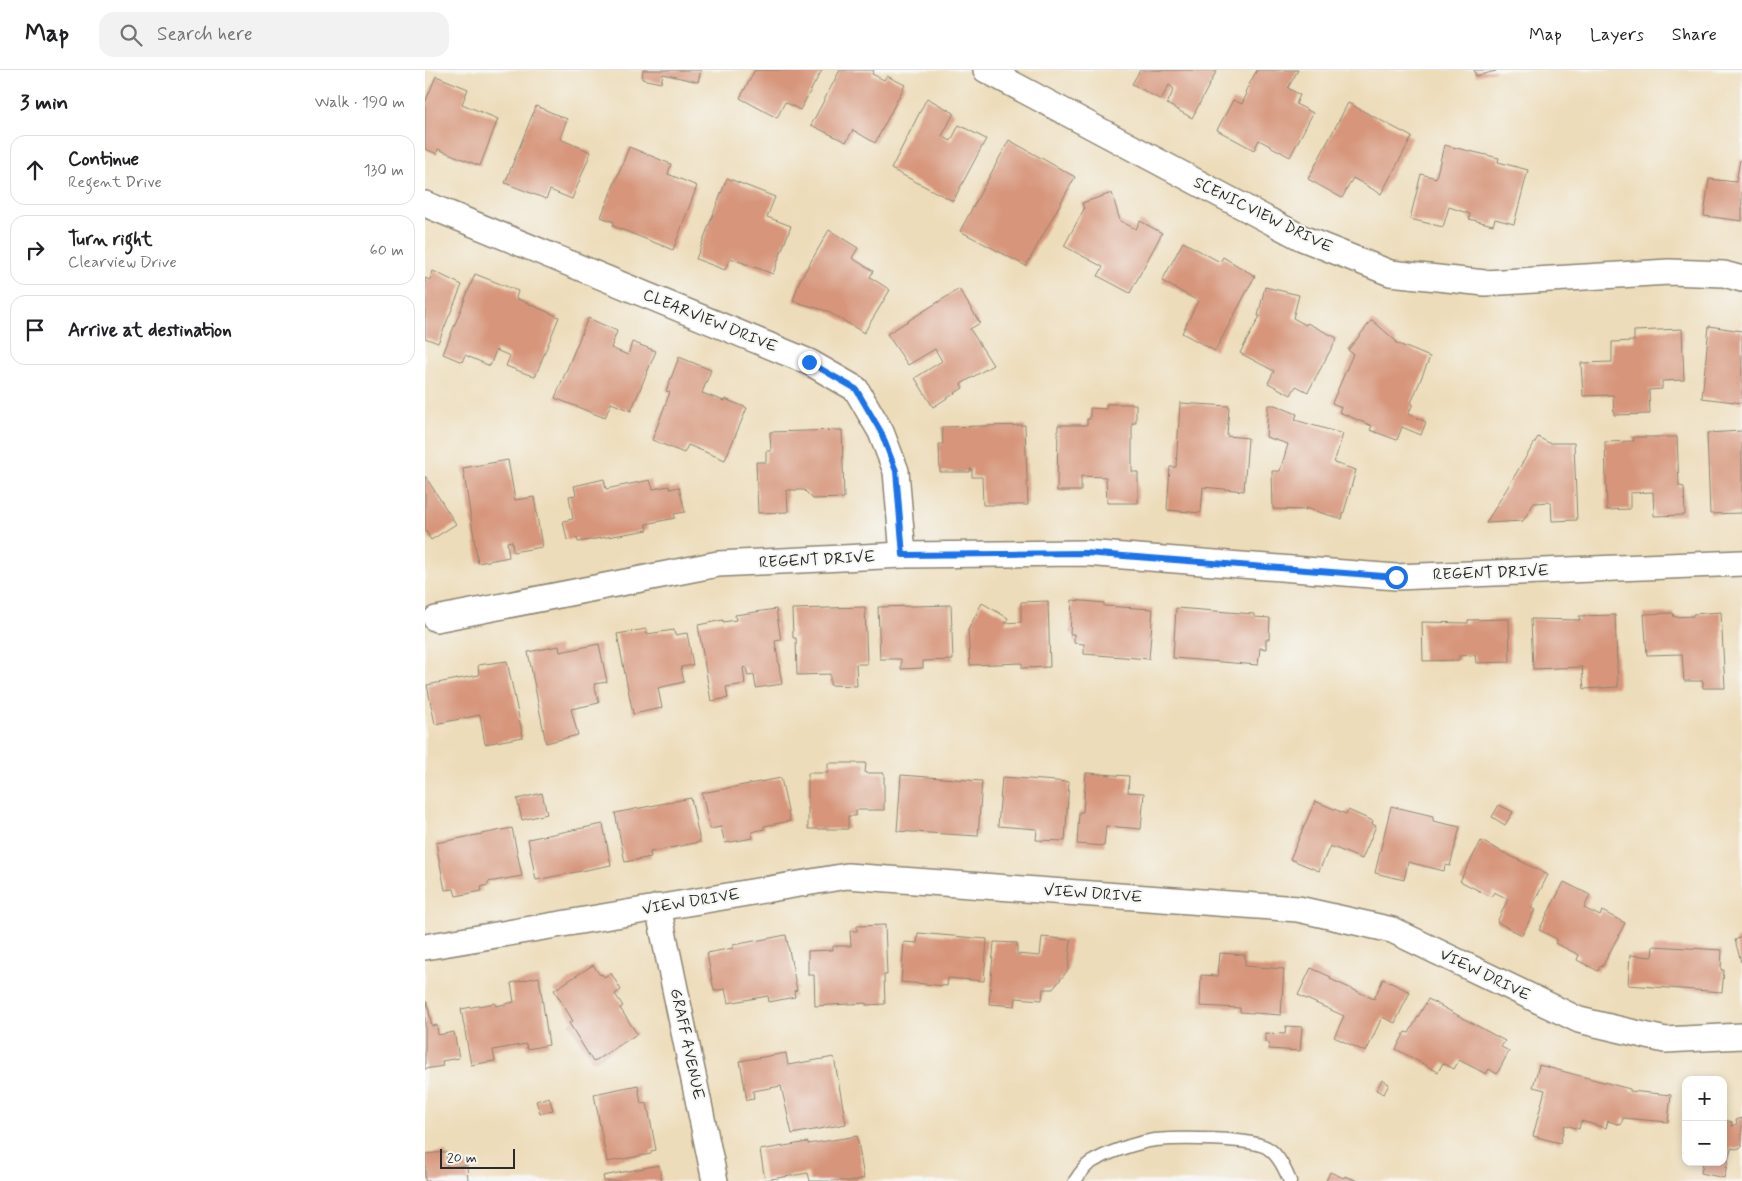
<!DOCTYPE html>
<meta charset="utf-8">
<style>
body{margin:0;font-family:Mynerve,sans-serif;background:#f2f2f2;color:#202124}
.controls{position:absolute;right:15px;bottom:15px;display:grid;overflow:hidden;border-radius:10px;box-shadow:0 2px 8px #0003}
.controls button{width:45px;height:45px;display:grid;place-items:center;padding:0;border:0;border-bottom:1px solid #e0e0e0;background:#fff;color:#202124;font:25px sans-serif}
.scale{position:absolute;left:15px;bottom:12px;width:75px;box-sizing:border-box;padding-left:5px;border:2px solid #2b2b2b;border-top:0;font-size:14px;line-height:18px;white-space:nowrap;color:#2b2b2b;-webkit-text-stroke:4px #f6f6f2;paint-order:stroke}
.stop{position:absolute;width:15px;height:15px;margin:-11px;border:4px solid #1a73e8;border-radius:50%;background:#fff}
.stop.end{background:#1a73e8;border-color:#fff;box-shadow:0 1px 5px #0008}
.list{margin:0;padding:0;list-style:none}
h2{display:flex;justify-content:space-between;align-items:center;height:65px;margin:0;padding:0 20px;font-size:21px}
h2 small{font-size:16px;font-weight:400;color:#757577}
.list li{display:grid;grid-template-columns:32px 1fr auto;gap:15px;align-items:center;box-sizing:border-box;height:70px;margin:0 10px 10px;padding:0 10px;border:1px solid #e0e0e0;border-radius:15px}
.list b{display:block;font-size:19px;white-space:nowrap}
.list p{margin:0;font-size:16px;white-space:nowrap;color:#757577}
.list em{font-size:16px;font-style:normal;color:#757577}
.icon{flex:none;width:28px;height:28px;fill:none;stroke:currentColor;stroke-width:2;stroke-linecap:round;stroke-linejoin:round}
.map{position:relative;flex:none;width:1317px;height:1111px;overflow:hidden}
header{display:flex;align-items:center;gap:30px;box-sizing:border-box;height:70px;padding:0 25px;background:#fff;border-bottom:1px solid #e0e0e0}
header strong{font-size:24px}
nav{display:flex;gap:28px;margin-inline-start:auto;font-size:18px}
.search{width:350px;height:45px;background:#f2f2f2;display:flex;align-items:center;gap:12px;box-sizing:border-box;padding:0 18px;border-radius:15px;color:#757577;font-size:19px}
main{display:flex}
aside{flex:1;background:#fff}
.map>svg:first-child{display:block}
.building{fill:#d7967b}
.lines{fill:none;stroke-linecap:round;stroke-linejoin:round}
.lane-casing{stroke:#8c8472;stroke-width:15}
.street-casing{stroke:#8c8472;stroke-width:28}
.lane{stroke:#fff;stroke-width:12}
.street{stroke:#fff;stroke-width:25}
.route{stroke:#1a73e8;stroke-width:6}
.labels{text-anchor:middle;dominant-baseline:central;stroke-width:4;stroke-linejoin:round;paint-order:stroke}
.street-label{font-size:16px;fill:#2b2b2b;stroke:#f6f6f2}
</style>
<header>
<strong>Map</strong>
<div class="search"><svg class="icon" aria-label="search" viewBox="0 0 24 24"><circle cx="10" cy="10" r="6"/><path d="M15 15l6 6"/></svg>Search here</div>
<nav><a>Map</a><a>Layers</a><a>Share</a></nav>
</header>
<main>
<aside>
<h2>3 min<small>Walk · 190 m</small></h2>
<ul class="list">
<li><svg class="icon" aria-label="ahead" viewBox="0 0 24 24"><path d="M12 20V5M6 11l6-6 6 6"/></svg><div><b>Continue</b><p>Regent Drive</p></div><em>130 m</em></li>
<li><svg class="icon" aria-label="right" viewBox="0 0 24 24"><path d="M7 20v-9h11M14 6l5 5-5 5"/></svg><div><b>Turn right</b><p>Clearview Drive</p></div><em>60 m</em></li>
<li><svg class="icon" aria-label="arrive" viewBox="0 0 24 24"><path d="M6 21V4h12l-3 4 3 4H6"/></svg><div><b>Arrive at destination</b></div></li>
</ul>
</aside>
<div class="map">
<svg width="1317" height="1111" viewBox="0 0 1317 1111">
<rect width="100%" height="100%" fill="#f6f6f2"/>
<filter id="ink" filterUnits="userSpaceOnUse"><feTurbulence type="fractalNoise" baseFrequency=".02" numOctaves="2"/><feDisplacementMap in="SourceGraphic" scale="10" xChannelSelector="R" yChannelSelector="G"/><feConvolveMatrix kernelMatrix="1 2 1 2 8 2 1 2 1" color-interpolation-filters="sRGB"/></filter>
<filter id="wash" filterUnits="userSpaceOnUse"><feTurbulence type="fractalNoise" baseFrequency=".0096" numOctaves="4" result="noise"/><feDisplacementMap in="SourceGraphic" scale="20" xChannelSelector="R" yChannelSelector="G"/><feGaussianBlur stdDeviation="1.12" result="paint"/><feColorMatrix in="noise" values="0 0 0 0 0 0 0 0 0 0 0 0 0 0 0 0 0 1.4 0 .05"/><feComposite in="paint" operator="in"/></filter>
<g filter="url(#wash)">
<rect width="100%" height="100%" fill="#eddcb9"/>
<g id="blocks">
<g class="building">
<polygon points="218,0 276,0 273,12 238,4 236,13 217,9"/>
<polygon points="330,0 397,0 375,40 360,32 352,48 315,28"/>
<polygon points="415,0 449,0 447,4 459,10 462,6 480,15 450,73 428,60 421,72 386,55"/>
<polygon points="715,0 792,0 767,48 742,34 749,19 744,15 736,30 707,14"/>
<polygon points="832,0 873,0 863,18 875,25 871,34 888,43 865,87 834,70 829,80 792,60 808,30 817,34 822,23 820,22"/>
<polygon points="1049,0 1071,0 1071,1 1051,6"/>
<polygon points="11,6 43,19 37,34 73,49 55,96 13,79 12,84 0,79 0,33"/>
<polygon points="502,28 529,43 517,66 526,71 534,55 561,69 528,131 466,99"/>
<polygon points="923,33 987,67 956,124 928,108 917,128 883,109"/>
<polygon points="111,36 142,49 135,69 166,82 147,129 125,120 121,129 80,113"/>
<polygon points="584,70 650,107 601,196 535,161"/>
<polygon points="1019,75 1074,88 1073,92 1103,100 1089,154 1070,149 1068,155 1044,149 1045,144 1024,137 1018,157 985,149 996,104 1011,108"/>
<polygon points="204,77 246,94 243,104 272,116 248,180 188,156 189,152 176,147"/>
<polygon points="1315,90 1317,90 1317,151 1279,146 1284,109 1311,112"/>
<polygon points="302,108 350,127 342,147 366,156 348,204 305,188 300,200 271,189"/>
<polygon points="687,123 695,151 711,159 715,151 737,163 705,223 673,206 678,197 639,176 659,139 657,133"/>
<polygon points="404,160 433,178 427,188 448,201 445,207 465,220 439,263 402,241 368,231 374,212"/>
<polygon points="758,172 795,192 798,187 830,206 790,281 757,263 773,231 737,211"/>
<polygon points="8,201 37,215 13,273 0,268 0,208 5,210"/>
<polygon points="50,204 93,221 91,228 134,247 110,307 81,296 85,286 71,280 65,296 40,285 37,292 18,284"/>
<polygon points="840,217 874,225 868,248 881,255 882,253 912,268 883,322 871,316 866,325 843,313 849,301 815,283 835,246 833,246"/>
<polygon points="534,219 555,253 545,259 568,295 536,314 538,318 508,337 490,308 517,291 510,279 483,295 462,264"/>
<polygon points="163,248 192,261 186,278 203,285 207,272 231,281 206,341 186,333 180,348 130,328"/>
<polygon points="947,250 971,271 971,273 1005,287 986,333 988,334 983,344 1001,352 996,365 977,357 972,370 945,360 947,356 914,342 916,337 907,333 928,284 923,280"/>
<polygon points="1284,256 1317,261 1317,333 1277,328"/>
<polygon points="1257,259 1259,310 1237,311 1237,319 1224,320 1225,344 1189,345 1188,325 1158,326 1156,293 1187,292 1187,272 1209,271 1209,261"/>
<polygon points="254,287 286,300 277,323 299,331 300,329 322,338 300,390 263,375 259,383 227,370 245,322 241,321"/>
<polygon points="755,333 804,336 802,366 823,368 819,421 778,417 776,443 742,440 745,397 751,397"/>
<polygon points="681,334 711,334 711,353 707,353 707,402 713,402 713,433 682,433 681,407 656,406 656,421 632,421 633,355 662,355 662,349 665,349 665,338 681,339"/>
<polygon points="843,335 850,335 872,344 870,350 918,364 909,393 931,400 917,449 880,438 881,440 848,439 847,401 855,401 863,374 841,367"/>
<polygon points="600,355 603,435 558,435 557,407 547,407 547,399 545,399 545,402 515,402 514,374 518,374 517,357"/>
<polygon points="417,360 419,428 388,429 379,420 362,420 363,442 333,443 331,392 341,392 341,381 346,381 345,362"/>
<polygon points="1317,361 1317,443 1285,444 1282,363"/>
<polygon points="1113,367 1124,373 1149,373 1152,450 1127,451 1126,432 1109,433 1098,451 1061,453"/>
<polygon points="1208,367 1252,367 1254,416 1259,417 1260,445 1229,446 1228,422 1205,423 1205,439 1182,440 1180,372 1209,371"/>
<polygon points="83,390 90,430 109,427 117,477 88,482 87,471 82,472 84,487 53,493 38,398"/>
<polygon points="0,406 31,454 6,470 0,460"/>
<polygon points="179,409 181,419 225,410 228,419 244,416 245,419 254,417 260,442 249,444 250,448 221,454 223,460 153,472 152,468 142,470 138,451 148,449 144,426 151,425 149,416"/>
<polygon points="647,530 679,533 679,536 728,539 724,589 659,584 659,574 649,573 649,564 645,564"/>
<polygon points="623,531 625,597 597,598 597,593 545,595 543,560 557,533 583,548 580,553 596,552 596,532"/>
<polygon points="526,535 528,590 498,591 498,598 476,599 476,589 455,589 453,537"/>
<polygon points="440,537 442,594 431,594 432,616 405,615 405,604 372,605 371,568 368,568 367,539"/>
<polygon points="751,538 829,544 829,547 845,548 844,569 841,569 841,579 835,578 833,595 748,588"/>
<polygon points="351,539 356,570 350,571 357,614 331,618 329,605 323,606 321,597 318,598 320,614 301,617 303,628 286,631 273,555 298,550 298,552 311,550 310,545"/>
<polygon points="1296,542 1300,618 1278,618 1278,611 1259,611 1257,584 1222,585 1219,544 1248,543 1249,547 1268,546 1268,544"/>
<polygon points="1190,545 1193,617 1159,619 1157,597 1108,599 1106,549 1155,550 1154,546"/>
<polygon points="1084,549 1085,592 1051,593 1050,585 1034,586 1034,590 998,591 997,552 1043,553 1043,550"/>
<polygon points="221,559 222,564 249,560 250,565 262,563 268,595 256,597 259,612 233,618 237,638 208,644 192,564"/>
<polygon points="174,574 182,612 169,614 174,633 146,639 153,665 121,673 103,582 134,576 135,582"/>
<polygon points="82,591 98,667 60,674 55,645 10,654 2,615 54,605 53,595"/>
<polygon points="403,693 441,693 440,703 459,703 459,740 431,740 431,746 423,746 423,759 383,759 383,703 403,703"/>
<polygon points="661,703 704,706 703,722 719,723 716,759 681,756 679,776 652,774 654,742 658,742"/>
<polygon points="476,705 557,711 553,766 472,761"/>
<polygon points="577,707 644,712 640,771 611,770 612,759 573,756"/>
<polygon points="356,708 365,751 339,756 339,759 327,762 328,768 300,773 296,757 285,759 277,723"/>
<polygon points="117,723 122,744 97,750 92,729"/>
<polygon points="266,728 275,772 225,782 226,787 200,792 190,743"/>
<polygon points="890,731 921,744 923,740 948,751 947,754 951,756 937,789 905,776 894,801 865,789"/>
<polygon points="1074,735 1088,742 1080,755 1067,747"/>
<polygon points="966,736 1008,746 1008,751 1035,757 1025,796 1020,795 1019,801 983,792 979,810 950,803"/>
<polygon points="178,754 186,795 111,810 103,769"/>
<polygon points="87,758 97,806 63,812 63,815 56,817 57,821 31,826 29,819 20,820 11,773"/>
<polygon points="1056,771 1123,805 1106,838 1110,840 1097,865 1072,852 1083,829 1069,822 1066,827 1035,811"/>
<polygon points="1139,812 1165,825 1159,838 1175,846 1177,841 1200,853 1177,897 1175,896 1173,901 1152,890 1154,885 1130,873 1132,869 1114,860"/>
<polygon points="460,855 462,905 459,905 460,934 441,935 441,933 390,936 389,905 383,905 383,881 408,880 408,876 426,876 425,861 432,861 432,856"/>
<polygon points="493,863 562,869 559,911 523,908 522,916 476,912 479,872 492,873"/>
<polygon points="361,865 372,920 369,921 370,927 344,932 343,926 303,933 300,919 289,921 282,883 308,878 308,875"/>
<polygon points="617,867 646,870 643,900 628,919 618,919 617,930 591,928 590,936 564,934 569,872 592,873 592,884 615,886"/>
<polygon points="1317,867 1317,892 1316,892 1310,870"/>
<polygon points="1228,876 1297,880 1296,900 1299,900 1297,922 1203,915 1205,885 1227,887"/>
<polygon points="795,883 820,885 820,896 859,899 856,945 815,942 815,938 775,936 776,905 793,906"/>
<polygon points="168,895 175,905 177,904 179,907 186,903 196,920 190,924 198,936 195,938 212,964 168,992 144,953 148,951 129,920"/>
<polygon points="886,898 906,907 905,909 949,929 958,909 985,922 970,953 957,947 941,982 909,967 919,946 873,925"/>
<polygon points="114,907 124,975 102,979 101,974 68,980 70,991 46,995 36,939 70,933 71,936 89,932 86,913"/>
<polygon points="1003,929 1080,971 1076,977 1084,981 1072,1004 1064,999 1061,1004 1034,990 1029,999 1018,993 1013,1002 971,979 980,962 984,963"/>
<polygon points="0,932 2,932 7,956 12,955 13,965 29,962 34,988 17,991 18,996 0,999"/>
<polygon points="861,956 877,957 875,981 844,979 844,972 840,972 840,963 860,964"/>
<polygon points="361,983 363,995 409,987 421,1054 367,1064 356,1016 328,1021 329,1029 322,1030 315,991"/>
<polygon points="1114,995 1205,1019 1205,1021 1246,1025 1243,1052 1198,1048 1196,1055 1183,1051 1181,1058 1156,1051 1154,1059 1140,1055 1135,1073 1108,1066 1120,1020 1108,1017"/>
<polygon points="957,1010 964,1014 959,1024 951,1020"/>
<polygon points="213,1015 216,1034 222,1033 231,1080 226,1081 226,1084 182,1092 169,1024"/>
<polygon points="124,1027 128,1040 115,1043 111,1031"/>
<polygon points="1317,1048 1317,1077 1311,1079 1306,1078 1299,1108 1276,1103 1278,1092 1298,1092 1298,1050 1307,1052 1306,1056 1312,1054 1311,1050"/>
<polygon points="432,1066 439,1108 431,1110 432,1111 385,1111 383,1103 340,1110 335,1080 383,1072 383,1074"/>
<polygon points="21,1082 22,1097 42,1095 43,1111 0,1111 0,1084"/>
<polygon points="234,1095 237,1111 179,1111 178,1106"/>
<polygon points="905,1102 919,1108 920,1106 933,1111 901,1111"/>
</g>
</g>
</g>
<g filter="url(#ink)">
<use href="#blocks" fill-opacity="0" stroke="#8c8472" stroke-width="1"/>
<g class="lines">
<g class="lane-casing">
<path id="lane" d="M650 1111C654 1105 659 1097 665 1093 682 1083 709 1073 730 1070 751 1068 829 1067 844 1079 854 1086 860 1100 865 1111"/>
</g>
<g class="street-casing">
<g id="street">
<polyline points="561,0 877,168 965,203 1060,213 1244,202 1299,204 1317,209"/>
<polyline points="0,134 384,292 431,319 456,362 471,401 478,485"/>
<polyline points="11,549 293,494 478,485 660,483 971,507 1317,493"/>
<polyline points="233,837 290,1111"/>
<polyline points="0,877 422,806 873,839 967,860 1154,950 1240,970 1317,966"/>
</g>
</g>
<use href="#lane" class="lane"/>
<use href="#street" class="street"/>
</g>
</g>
<g class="lines" filter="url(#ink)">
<polyline class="route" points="384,292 431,319 456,362 471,401 478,485 660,483 971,507"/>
</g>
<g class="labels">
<g class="street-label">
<text transform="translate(838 145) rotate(26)">SCENICVIEW DRIVE</text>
<text transform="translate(285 251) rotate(22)">CLEARVIEW DRIVE</text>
<text transform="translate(392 490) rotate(-3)">REGENT DRIVE</text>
<text transform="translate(1066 503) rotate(-2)">REGENT DRIVE</text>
<text transform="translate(668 824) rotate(4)">VIEW DRIVE</text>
<text transform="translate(266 832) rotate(-9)">VIEW DRIVE</text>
<text transform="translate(1060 905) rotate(26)">VIEW DRIVE</text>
<text transform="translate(262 974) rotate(78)">GRAFF AVENUE</text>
</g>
</g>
</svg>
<div class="controls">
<button>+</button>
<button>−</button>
</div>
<div class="scale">20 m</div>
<div class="stop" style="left:971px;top:507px"></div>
<div class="stop end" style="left:384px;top:292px"></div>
</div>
</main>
